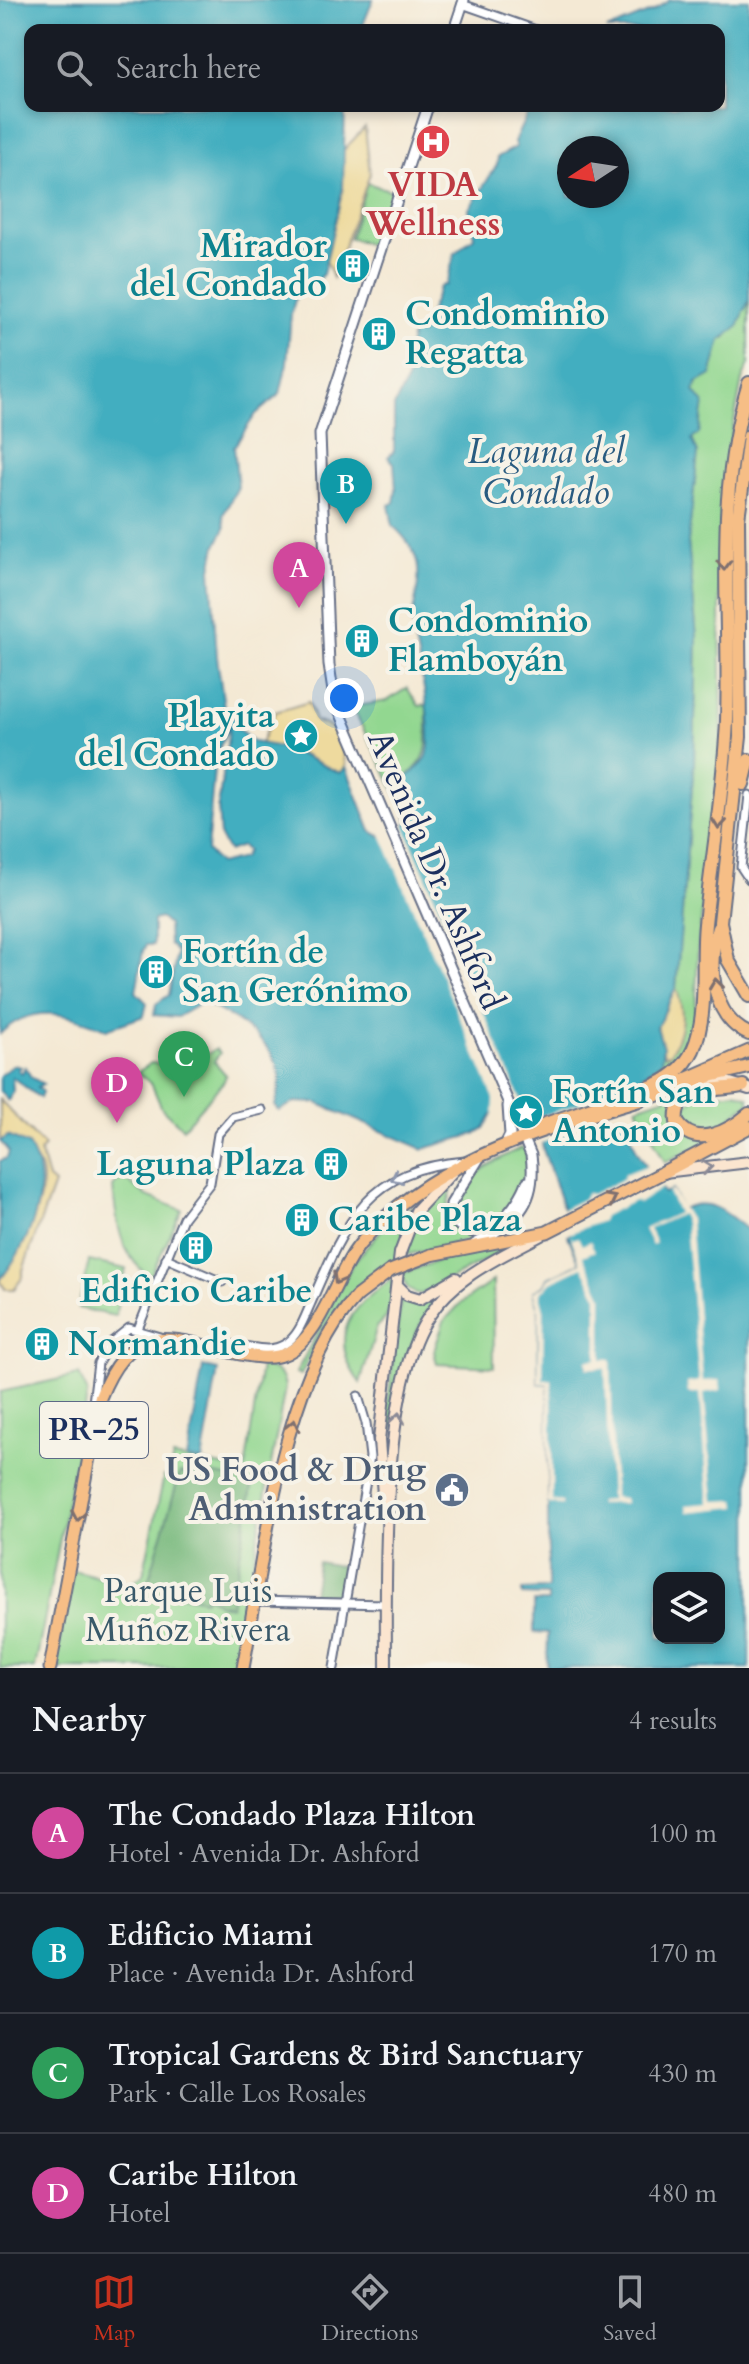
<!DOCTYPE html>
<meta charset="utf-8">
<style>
body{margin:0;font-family:Cardo,serif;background:#242831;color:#f1f3f6}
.controls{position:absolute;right:24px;bottom:24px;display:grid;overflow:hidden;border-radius:16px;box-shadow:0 4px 12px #0003}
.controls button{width:72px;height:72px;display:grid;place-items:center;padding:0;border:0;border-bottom:2px solid #363941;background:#171b24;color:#f1f3f6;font:40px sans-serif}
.compass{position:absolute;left:557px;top:136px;width:72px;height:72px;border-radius:50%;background:#171b24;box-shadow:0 4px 12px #0003;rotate:258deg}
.you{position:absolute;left:344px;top:698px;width:28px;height:28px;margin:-20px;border:6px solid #fff;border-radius:50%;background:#1a73e8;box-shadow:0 0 0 12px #1a73e833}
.badge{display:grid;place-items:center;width:52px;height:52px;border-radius:50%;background:#c8321e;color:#fff;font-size:26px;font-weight:700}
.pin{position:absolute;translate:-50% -66px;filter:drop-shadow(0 2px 4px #0008)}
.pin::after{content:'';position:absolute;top:42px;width:28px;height:24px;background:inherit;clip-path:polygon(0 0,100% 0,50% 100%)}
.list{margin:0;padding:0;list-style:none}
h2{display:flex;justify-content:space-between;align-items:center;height:104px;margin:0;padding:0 32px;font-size:34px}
h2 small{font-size:26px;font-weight:400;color:#9ea1a6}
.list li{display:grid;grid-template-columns:52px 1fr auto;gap:24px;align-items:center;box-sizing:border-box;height:120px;padding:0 32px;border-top:2px solid #363941}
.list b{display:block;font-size:30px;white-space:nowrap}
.list p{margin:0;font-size:26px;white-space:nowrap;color:#9ea1a6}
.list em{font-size:26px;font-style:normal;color:#9ea1a6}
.icon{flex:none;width:44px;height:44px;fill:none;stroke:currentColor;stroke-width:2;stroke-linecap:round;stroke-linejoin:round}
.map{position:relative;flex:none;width:749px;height:1668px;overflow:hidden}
.search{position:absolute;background:#171b24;box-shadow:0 4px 12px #0003;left:24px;right:24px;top:24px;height:88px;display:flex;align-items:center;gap:20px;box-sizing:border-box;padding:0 28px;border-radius:16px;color:#9ea1a6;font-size:30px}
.sheet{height:584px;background:#171b24}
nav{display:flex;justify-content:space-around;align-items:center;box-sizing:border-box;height:112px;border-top:2px solid #363941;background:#171b24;font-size:22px;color:#9ea1a6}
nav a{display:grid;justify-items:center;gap:4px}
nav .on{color:#c8321e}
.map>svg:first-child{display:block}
.green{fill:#92d790;stroke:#568377;stroke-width:2}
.forest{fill:#75b87a;stroke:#48746c;stroke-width:2}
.sand{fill:#eeda9e;stroke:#84847e;stroke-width:2}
.water{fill:#42aec0;stroke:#2e6e8f;stroke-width:2;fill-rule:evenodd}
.pier{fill:#f4e9d4}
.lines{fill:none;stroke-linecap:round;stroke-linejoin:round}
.minor-casing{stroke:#677087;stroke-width:11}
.tertiary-casing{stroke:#677087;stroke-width:13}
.secondary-casing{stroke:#677087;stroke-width:14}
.primary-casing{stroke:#677087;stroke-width:15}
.motorway-casing{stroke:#677087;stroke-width:16}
.minor{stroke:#fff;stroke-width:7}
.tertiary{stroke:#fff;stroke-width:9}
.secondary{stroke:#fbe5cf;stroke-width:10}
.primary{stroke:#f6be86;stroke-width:11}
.motorway{stroke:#f6be86;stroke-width:12}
.primary-bridge-casing{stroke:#677087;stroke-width:15;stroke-linecap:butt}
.primary-bridge{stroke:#f6be86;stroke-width:11}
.oneway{stroke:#7e6f70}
.oneway2{stroke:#8b8a96}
.oneway3{stroke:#8d97ae}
.labels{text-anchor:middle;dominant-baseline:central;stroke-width:8;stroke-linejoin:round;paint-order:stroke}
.shield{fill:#f7f3e8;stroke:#5d6a87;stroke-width:2}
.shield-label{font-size:32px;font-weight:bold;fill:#1b2f5e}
.health-label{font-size:34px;font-weight:bold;fill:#be3a42;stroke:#f7f3e8}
.culture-label{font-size:34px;font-weight:bold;fill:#0d838f;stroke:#f7f3e8;text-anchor:start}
.street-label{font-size:34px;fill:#1b2f5e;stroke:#f7f3e8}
.service-label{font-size:34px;font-weight:bold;fill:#4e5e75;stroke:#f7f3e8;text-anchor:end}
.park-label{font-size:34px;fill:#39596a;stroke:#f7f3e8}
.water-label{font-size:36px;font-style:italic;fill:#295b80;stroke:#f7f3e8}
</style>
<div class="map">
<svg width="749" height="1668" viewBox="0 0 749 1668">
<rect width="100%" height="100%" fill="#f7f3e8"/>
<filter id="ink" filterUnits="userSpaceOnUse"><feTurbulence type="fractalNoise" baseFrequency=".0125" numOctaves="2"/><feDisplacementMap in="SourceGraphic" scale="16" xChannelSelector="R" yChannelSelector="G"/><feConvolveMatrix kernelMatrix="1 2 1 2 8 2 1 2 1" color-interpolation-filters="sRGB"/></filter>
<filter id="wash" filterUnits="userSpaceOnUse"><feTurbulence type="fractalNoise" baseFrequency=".006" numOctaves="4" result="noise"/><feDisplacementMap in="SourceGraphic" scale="32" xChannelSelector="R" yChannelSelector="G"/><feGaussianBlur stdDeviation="1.8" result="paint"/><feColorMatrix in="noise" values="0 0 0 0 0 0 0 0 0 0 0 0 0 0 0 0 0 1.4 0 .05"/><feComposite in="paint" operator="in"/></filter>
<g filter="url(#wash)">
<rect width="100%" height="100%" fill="#f4e9d4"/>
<g class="green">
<polygon points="367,183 392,191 374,246 350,238"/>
<polygon points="749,300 749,364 742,380 723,479 719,546 722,737 698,946 695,1023 682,1060 654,1082 647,1072 660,1062 657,1027 676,988 694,763 697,638 688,542 698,453 692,439 699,433 700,403 694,391 721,340 727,337"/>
<path d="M407 688 419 706 427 705C425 755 436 752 394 789L352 707 387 701Z"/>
<polygon points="216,1049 220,1053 214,1061 226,1075 224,1081 183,1128 162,1109 152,1085 138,1072 151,1063 187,1066"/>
<polygon points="692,1088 673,1120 712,1140 665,1162 637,1107"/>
<polygon points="736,1092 749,1097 749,1103 732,1116 734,1119 700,1133 682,1125 681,1108 698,1096"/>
<path d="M521 1148 526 1149C528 1162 528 1174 524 1186 519 1201 492 1229 474 1228 467 1228 463 1224 459 1219 439 1189 501 1157 521 1148Z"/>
<path d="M119 1180 128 1181 147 1196 182 1210 150 1277C120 1255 116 1222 113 1187Z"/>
<path d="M452 1188 447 1208 457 1229 481 1237 406 1255C412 1223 425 1207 452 1188Z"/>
<polygon points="413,1205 397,1259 344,1300 321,1332 301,1375 296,1373 353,1263 383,1228"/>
<path d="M517 1243 422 1294C409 1293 403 1286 403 1273L455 1255Z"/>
<polygon points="89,1261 126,1269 115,1316 78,1308"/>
<path d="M394 1278 392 1304 386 1318 377 1327 360 1383C325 1335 352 1305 394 1278Z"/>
<polygon points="493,1281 494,1367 437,1364 434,1351 444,1321 460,1304"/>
<path d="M401 1298 416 1303 436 1300C398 1349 396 1415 386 1474L385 1423Z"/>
<path d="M261 1366C274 1369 284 1372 285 1388L234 1668H55L73 1570 102 1578 107 1584H131L143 1575 164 1476H168L173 1457 245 1470Z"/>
<polygon points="79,1375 87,1391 85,1409 35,1668 0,1668 0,1392"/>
</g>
<g class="forest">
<polygon points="199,1472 253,1482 231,1606 219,1604 206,1595 205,1600 145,1589 143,1585 150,1576 180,1473 197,1476"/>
<polygon points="318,1562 345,1567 340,1594 313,1594"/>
</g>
<g class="sand">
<polygon points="365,127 370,174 333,278 326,260 343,188 342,152"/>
<polygon points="309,702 315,721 337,729 339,734 346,767 341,774 300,754 260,745 275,712"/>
<path d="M676 988C686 1014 683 1031 670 1054L664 1055 657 1027Z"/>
<path d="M0 1100 44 1146 40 1151 48 1179 54 1184 23 1270V1277L14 1289H5L0 1280C18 1257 52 1194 39 1165 34 1154 17 1144 8 1136L0 1141Z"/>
</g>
<g class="water">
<path d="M0 0H373L361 30H30V106H345L343 188 323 274 314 284 298 290 291 314 287 363 280 394 256 414 234 447 238 487 223 515 225 528 216 546 211 569 217 657 225 714 233 716 240 730 254 742 286 748 340 773 346 767 371 831 380 836 407 823V812L394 789C403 781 420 767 426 758 436 740 419 660 414 638L417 629 411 623C419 581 428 557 393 526L389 505 394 503 396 490 394 463 388 457 394 451V407L416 362 407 354 412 334H421L440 286 446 285 455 253 474 237 469 209 497 165 498 157 516 147 514 142 531 106H719V30H607L653 11 670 0H749V300L738 327 721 340 711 375 697 383 694 391 704 404 699 434 692 439 698 453 688 542 697 638 694 763 676 988 657 1027 663 1047 661 1062 632 1084 613 1090 637 1151 664 1193 672 1190 682 1209C709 1196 726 1212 749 1231V1668H547L548 1633 534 1632V1602H548V1596L522 1595V1590L548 1589V1384L538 1383 539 1311 533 1292 544 1286 548 1278 580 1263 568 1236 571 1231 543 1149 538 1117 531 1107 523 1103 508 1106 492 1115 484 1128 475 1134 423 1149 317 1103 295 1102 279 1111 275 1106C277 1096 281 1084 280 1075 274 1040 232 1016 203 1002L177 1017 154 1015 156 1004 169 995 177 952 169 944 168 925 160 918 153 920V945H146L143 951 136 992 147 1003 144 1016 107 1029C69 1015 33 1001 0 1034ZM569 148H617V196H569ZM230 723 218 807 220 837 228 851 242 846 247 851 243 858 219 864 207 851 215 758ZM659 1578H719V1638H659Z"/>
<polygon points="13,1065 21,1067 18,1070 22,1073 25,1067 31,1077 43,1084 37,1087 42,1092 40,1098 12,1077 13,1091 8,1101 0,1091 0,1076"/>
<path d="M8 1136 28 1145C56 1186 28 1245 0 1280V1161L7 1158 9 1152 0 1141Z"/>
<polygon points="203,1367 218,1370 202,1461 187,1459"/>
</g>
<g class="pier">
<polygon points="403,822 524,1108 493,1117 494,1099 380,832"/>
<polygon points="625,1087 618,1093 625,1115 538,1144 534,1119"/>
<polygon points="651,1164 665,1186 639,1203 634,1201 604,1216 602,1221 566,1235 559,1211 583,1199 587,1193 592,1194 623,1179 624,1174"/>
<polygon points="672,1190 690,1219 703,1381 720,1380 721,1390 704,1393 714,1501 736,1500 737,1507 687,1512 686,1505 709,1503 700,1393 688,1393 687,1383 699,1381 685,1222 681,1214 649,1229 656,1243 652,1245 644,1229 678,1213 668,1192"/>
<polygon points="570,1235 573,1239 578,1237 582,1245 590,1241 595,1251 583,1256 602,1295 602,1359 611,1359 614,1497 624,1498 625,1503 599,1504 599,1501 610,1500 605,1368 587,1368 587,1360 597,1359 597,1295 582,1267 551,1282 540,1294 544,1310 543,1380 552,1380 552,1501 562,1502 562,1505 548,1504 548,1384 538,1383 539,1311 533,1292 544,1286 548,1278 580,1263"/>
</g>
</g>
<g filter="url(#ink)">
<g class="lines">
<g class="minor-casing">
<g id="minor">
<polyline points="462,4 536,30"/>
<polyline points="749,795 741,867 749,879"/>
<polyline points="166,1258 222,1282"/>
<polyline points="138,1329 183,1218 210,1183 218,1134 233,1117 262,1110"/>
<path d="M220 1347C241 1339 264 1357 285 1344 299 1336 305 1316 311 1303 346 1221 367 1169 465 1161"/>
<polyline points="86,1458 98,1363 109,1344 129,1328 160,1337"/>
<polyline points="256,1601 386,1604"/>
<polyline points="334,1668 370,1457 366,1423 358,1396"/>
</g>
</g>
<g class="tertiary-casing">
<g id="tertiary">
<polyline points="454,30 464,0"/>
<path d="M428 106 320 434 329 665 334 698 531 1155C538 1205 515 1222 475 1244"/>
<polyline points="506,1143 510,1135 508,1106"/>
<path d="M480 1157 451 1204C451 1213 453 1221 461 1227 488 1246 519 1205 527 1182"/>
</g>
</g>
<g class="secondary-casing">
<g id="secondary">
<polyline points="696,1086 727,1082 749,1089"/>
<polyline points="664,1172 749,1162"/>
<polyline points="397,1285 407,1295 420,1299 456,1278"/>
<polyline points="384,1509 379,1440 400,1253 416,1211 454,1170"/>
<path d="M386 1668C386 1580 380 1387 429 1316 455 1276 500 1257 541 1235"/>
</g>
</g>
<g class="primary-casing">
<g id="primary">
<polyline points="683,1080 749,1051"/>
<polyline points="525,1136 532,1128 648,1088"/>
<polyline points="431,1255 547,1232 664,1172"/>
<path d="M50 1668 100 1398C132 1317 170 1339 240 1354 256 1357 272 1360 287 1353 321 1337 336 1272 361 1243 428 1161 542 1130 638 1101L656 1092"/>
<path d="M243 1668C263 1561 282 1375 357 1296"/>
</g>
</g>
<g class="motorway-casing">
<g id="motorway">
<polyline points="749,436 738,519 740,737 720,922 728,960 749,996"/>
<polyline points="743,784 749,760"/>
<path d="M718 928C707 964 711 1017 749 1034"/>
<path d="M743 1086C719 1091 672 1085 677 1122 695 1150 729 1131 749 1114"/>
<path d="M648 1088C667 1081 684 1069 693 1050 709 1014 701 963 705 924 712 856 724 789 727 720 731 601 713 501 749 383"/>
<polyline points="651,1097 710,1076 749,1067"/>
<polyline points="664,1172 749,1127"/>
</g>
</g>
<use href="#minor" class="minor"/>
<use href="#tertiary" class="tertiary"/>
<use href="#secondary" class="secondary"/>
<use href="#primary" class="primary"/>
<use href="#motorway" class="motorway"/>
<g class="primary-bridge-casing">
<polyline id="primary-bridge" points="357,1296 390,1271 431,1255"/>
</g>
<use href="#primary-bridge" class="primary-bridge"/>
</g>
<defs><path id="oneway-chevron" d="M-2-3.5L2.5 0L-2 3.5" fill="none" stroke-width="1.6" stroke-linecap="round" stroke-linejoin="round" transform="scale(2)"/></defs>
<g class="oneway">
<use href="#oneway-chevron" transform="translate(724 565) rotate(89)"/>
<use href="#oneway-chevron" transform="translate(719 824) rotate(96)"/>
<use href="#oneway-chevron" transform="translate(716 984) rotate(-97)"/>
<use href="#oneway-chevron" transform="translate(611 1199) rotate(-27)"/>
<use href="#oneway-chevron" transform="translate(338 1279) rotate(119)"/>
<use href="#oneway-chevron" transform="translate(293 1425) rotate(-76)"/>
<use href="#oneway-chevron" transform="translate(78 1516) rotate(100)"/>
</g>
<g class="oneway2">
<use href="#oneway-chevron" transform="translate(707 1167) rotate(-7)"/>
<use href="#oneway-chevron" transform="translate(398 1418) rotate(-81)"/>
</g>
<use class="oneway3" href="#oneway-chevron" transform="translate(396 1178) rotate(154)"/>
</g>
<defs>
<g id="hospital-disc" transform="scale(1.8)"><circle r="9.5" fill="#e0444e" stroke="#f7f3e8"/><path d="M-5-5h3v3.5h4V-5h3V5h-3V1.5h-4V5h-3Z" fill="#fff"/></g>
<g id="building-disc" transform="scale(1.8)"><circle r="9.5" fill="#0f9aa8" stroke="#f7f3e8"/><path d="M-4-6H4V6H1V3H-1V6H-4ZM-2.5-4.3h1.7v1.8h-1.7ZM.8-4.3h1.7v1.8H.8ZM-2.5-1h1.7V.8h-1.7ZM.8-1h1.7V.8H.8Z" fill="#fff"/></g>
<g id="sight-disc" transform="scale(1.8)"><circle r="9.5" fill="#0f9aa8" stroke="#f7f3e8"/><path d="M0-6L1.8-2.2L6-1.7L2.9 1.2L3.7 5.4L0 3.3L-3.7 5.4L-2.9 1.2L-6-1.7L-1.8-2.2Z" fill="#fff"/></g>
<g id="civic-disc" transform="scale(1.8)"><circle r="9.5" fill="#5c6f8a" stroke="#f7f3e8"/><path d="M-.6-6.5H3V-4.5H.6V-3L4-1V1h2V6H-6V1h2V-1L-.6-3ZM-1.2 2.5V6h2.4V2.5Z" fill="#fff"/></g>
</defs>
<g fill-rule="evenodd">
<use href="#hospital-disc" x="433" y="142"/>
<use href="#building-disc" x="353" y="266"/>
<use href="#building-disc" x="379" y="334"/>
<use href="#building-disc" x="362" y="641"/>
<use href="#sight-disc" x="301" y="736"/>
<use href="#building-disc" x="156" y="972"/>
<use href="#sight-disc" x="526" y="1112"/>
<use href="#building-disc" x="331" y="1164"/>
<use href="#building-disc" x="302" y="1220"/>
<use href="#building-disc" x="196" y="1248"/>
<use href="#building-disc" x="42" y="1344"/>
<use href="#civic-disc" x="452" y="1490"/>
</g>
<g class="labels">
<rect class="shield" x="40" y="1402" width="108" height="56" rx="6"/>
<g class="shield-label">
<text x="94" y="1430">PR-25</text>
</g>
<g class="health-label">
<text x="433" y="185">VIDA<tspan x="433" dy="39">Wellness</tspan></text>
</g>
<g class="culture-label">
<text x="327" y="246" text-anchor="end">Mirador<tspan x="327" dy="39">del Condado</tspan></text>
<text x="405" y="314">Condominio<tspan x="405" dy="39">Regatta</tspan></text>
<text x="388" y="621">Condominio<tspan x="388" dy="39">Flamboyán</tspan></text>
<text x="275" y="716" text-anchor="end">Playita<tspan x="275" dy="39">del Condado</tspan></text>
<text x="182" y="952">Fortín de<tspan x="182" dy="39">San Gerónimo</tspan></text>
<text x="552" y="1092">Fortín San<tspan x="552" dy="39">Antonio</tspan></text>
<text x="305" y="1164" text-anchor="end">Laguna Plaza</text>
<text x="328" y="1220">Caribe Plaza</text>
<text x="196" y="1291" text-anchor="middle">Edificio Caribe</text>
<text x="68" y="1344">Normandie</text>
</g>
<g class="street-label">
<text transform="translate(436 870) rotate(67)">Avenida Dr. Ashford</text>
</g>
<g class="service-label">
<text x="426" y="1470">US Food &amp; Drug<tspan x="426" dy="39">Administration</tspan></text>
</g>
<g class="park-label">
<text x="188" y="1591">Parque Luis<tspan x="188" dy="39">Muñoz Rivera</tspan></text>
</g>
<g class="water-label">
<text x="546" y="451">Laguna del<tspan x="546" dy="41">Condado</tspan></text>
</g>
</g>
</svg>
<div class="controls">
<button><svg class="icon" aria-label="layers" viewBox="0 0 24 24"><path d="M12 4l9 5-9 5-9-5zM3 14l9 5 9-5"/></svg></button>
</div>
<svg class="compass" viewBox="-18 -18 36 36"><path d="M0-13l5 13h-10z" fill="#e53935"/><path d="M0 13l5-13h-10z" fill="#9ea1a6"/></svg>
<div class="you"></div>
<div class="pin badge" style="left:299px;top:608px;background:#d1479c">A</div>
<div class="pin badge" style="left:346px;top:524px;background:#0f9aa8">B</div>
<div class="pin badge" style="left:184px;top:1097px;background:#2e9e5b">C</div>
<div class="pin badge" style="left:117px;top:1123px;background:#d1479c">D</div>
<div class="search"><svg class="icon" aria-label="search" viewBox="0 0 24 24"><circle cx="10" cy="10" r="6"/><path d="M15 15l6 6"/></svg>Search here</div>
</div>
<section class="sheet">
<h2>Nearby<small>4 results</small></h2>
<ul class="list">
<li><span class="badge" style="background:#d1479c">A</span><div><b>The Condado Plaza Hilton</b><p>Hotel · Avenida Dr. Ashford</p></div><em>100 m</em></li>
<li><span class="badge" style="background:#0f9aa8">B</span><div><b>Edificio Miami</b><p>Place · Avenida Dr. Ashford</p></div><em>170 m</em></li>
<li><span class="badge" style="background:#2e9e5b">C</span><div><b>Tropical Gardens &amp; Bird Sanctuary</b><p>Park · Calle Los Rosales</p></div><em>430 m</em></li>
<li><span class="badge" style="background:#d1479c">D</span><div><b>Caribe Hilton</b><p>Hotel</p></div><em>480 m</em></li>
</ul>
</section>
<nav>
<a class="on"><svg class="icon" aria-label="map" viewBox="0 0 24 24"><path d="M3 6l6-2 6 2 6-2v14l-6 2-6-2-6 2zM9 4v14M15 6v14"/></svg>Map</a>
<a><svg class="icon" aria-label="directions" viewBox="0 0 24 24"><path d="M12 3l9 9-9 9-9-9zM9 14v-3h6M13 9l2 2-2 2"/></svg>Directions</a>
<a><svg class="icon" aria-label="saved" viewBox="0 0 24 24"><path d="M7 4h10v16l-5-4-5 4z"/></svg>Saved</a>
</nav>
